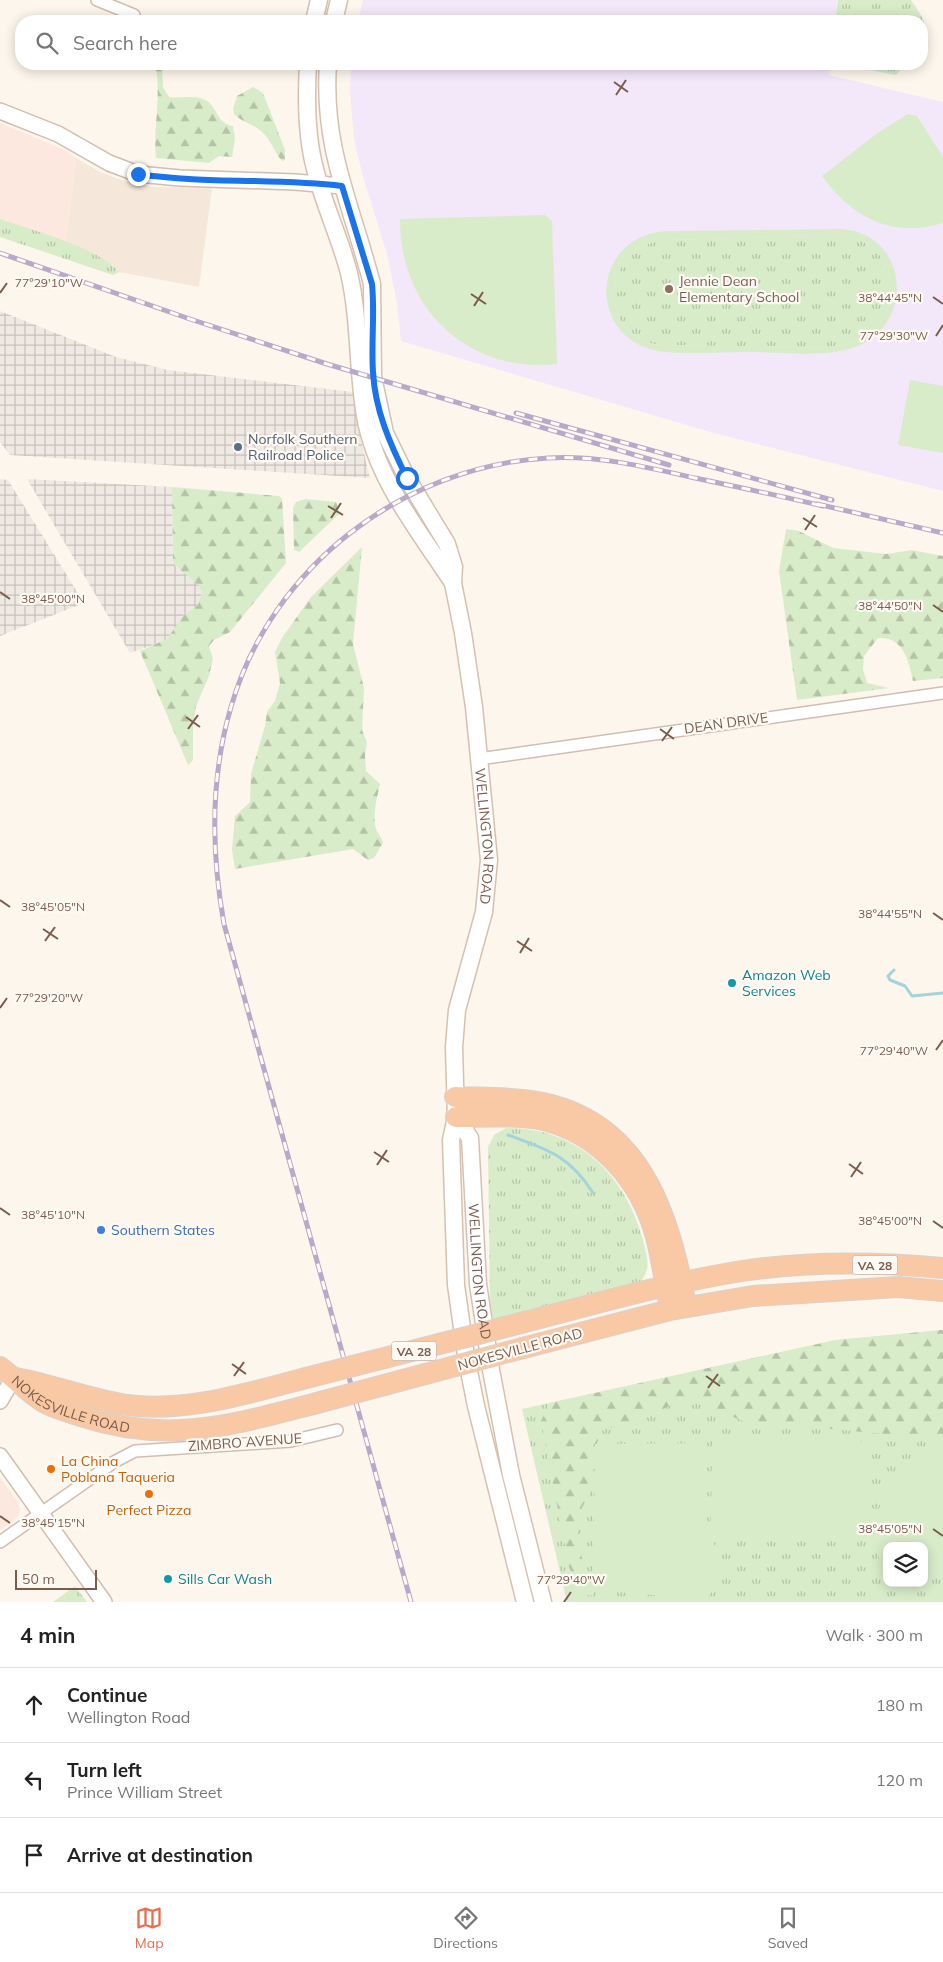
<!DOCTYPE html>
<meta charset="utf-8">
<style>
body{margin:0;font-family:Mulish,sans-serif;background:#f6f6f6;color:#222}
.controls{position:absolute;right:15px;bottom:15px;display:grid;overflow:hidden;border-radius:10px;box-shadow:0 2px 12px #0003}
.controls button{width:45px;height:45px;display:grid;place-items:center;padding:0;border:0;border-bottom:1px solid #e0e0e0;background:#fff;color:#222;font:25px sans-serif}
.scale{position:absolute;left:15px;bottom:12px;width:82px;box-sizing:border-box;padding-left:5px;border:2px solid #7a5c4d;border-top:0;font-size:14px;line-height:18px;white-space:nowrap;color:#7a5c4d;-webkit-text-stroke:4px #fffaf3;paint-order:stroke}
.stop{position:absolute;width:15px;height:15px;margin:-11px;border:4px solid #1a73e8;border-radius:50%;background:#fff}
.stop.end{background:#1a73e8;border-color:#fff;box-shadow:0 1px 5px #0008}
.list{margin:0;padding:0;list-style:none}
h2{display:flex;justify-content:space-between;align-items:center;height:65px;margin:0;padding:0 20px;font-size:21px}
h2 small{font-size:16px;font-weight:400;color:#767676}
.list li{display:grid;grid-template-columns:32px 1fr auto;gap:15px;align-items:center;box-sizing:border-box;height:75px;padding:0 20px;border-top:1px solid #e0e0e0}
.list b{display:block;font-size:19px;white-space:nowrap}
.list p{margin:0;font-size:16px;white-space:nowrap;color:#767676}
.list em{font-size:16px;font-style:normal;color:#767676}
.icon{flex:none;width:28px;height:28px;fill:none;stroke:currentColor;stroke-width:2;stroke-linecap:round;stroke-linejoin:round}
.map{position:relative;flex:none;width:943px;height:1602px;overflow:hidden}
.search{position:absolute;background:#fff;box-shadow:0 2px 12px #0003;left:15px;right:15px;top:15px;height:55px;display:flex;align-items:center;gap:12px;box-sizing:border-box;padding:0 18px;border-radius:20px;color:#767676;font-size:19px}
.sheet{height:290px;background:#fff}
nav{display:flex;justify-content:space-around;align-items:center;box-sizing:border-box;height:70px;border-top:1px solid #e0e0e0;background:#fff;font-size:14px;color:#767676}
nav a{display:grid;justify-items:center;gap:2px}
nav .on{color:#e76f51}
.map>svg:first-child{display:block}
.residential{fill:#f5e8da}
.commercial{fill:#fde8e0}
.industrial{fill:url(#industrial-grid)}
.education{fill:#f3e8fa}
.grass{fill:url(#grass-tufts);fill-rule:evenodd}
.forest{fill:url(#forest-firs)}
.garden{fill:#d8ecc9;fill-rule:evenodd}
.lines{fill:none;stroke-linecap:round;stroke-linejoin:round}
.stream{stroke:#a5d3da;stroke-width:3}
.minor-casing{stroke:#d1beb0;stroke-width:14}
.tertiary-casing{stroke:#d1beb0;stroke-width:18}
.secondary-casing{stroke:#d6c0b0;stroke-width:19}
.trunk-casing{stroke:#dad1cd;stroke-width:22}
.minor{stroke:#fff;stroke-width:11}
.tertiary{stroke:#fff;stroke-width:15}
.secondary{stroke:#fff;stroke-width:16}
.trunk{stroke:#f9c8a4;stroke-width:20}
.rail-casing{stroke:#b9a8c9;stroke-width:5}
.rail{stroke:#fffaf3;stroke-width:3;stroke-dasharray:9;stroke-linecap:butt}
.trunk-bridge-casing{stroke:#dad1cd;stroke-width:22;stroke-linecap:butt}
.trunk-bridge{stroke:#f9c8a4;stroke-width:20}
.route{stroke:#1a73e8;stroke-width:6}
.ticks{fill:none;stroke:#7a5c4d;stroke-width:2}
.education-dot{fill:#8d6e63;stroke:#fffaf3;stroke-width:2}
.service-dot{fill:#5c6f8a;stroke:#fffaf3;stroke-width:2}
.culture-dot{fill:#0f9aa8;stroke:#fffaf3;stroke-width:2}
.shop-dot{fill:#3f7fe0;stroke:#fffaf3;stroke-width:2}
.food-dot{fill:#e8710a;stroke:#fffaf3;stroke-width:2}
.labels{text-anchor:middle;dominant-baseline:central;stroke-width:4.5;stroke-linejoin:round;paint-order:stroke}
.shield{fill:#fffaf3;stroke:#a28b7f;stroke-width:1}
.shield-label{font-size:12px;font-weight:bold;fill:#7a5c4d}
.education-label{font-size:14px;fill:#785e54;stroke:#fffaf3;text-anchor:start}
.service-label{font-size:14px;fill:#4e5e75;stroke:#fffaf3;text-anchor:start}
.street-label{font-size:14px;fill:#7a5c4d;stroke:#fffaf3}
.culture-label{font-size:14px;fill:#0d838f;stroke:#fffaf3;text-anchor:start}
.shop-label{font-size:14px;fill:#366cbe;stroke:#fffaf3;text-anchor:start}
.food-label{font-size:14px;fill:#c56008;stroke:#fffaf3;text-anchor:start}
.ticks-label{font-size:12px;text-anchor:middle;fill:#7a5c4d;stroke:#fffaf3;stroke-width:4.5;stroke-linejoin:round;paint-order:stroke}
</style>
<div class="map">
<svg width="943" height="1602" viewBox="0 0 943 1602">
<defs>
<pattern id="industrial-grid" width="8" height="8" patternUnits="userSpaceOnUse" patternTransform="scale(1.25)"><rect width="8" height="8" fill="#efe9e4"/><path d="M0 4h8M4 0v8" fill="none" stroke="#c7c0bb"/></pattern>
<pattern id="grass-tufts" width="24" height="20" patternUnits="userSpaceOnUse" patternTransform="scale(1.25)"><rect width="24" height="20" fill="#d8ecc9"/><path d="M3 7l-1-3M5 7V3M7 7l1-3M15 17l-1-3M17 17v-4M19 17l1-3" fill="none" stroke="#b4c2a5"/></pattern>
<pattern id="forest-firs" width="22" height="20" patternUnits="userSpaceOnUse" patternTransform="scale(1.25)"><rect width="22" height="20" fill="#d8ecc9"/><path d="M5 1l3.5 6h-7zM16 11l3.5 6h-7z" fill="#b4c2a5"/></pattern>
</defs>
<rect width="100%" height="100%" fill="#fdf6ec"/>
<polygon class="residential" points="76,158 100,172 124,181 153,187 212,188 199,287 119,272 113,265 66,242"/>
<g class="commercial">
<polygon points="0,123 63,149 76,158 66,242 0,219"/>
<polygon points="0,1478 18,1502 20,1509 18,1517 0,1530"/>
</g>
<g class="industrial">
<polygon points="0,311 116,357 168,370 353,392 357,424 370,478 10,455 0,442"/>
<polygon points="0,479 8,480 84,603 0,636"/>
<polygon points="27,479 172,487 173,562 177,568 197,582 202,592 198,605 183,616 167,640 130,653"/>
</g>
<g class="education">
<polygon points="363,0 837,0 835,21 358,21"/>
<polygon points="351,64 830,64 829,75 943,102 943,491 714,433 401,341 397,303 387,254 362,173 354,139 350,92"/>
</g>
<g class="grass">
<path d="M838 0H911C920 13 934 32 922 46V21H835Z"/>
<polygon points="846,64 906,64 896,75 848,66"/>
<path d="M0 219C29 229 102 249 119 272L113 275 0 237Z"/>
<path d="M824 236C838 236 853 236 865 243 903 264 898 322 859 340 833 352 797 346 768 346 731 346 694 346 657 345 595 332 602 250 663 240Z"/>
<path d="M506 1128C577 1127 626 1175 643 1240 647 1257 652 1269 640 1282L493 1320 490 1298 488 1147 494 1135Z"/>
<path d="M943 1330V1602H567L522 1409 836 1340ZM887 1546H924V1583H887Z"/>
<polygon points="75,1586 87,1602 53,1602"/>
</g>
<g class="forest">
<path d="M155 64H162L163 87 169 97C180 99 194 94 205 100 218 106 216 124 233 126L235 139 232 157 219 156 209 163 156 158C153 126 162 95 155 64Z"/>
<path d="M253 87 263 93 285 150V160L282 161C274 152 271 139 261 131 253 124 242 122 234 114L233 109 237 96Z"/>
<path d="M172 487 279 496 282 499 286 563 230 632 214 640 209 646 213 658 209 676 196 706 193 729V760L188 765 140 651 167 639 183 616 198 605 202 592C195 578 181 574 173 562Z"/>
<polygon points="305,499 336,502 340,513 299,552 294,550 293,508 296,502"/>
<path d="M786 529 799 531 833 548 886 554 912 550 943 556V678L913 681C909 661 903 636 878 638L864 656 863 669 867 683 889 688 797 700 779 571Z"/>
<path d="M362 547 353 644 364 688 362 730 367 742 365 755 366 771 380 784C377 798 372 815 376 829 378 834 382 837 383 843L374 858 368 860 353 849 235 869 232 850 235 816 250 802 251 774 265 726 267 712 275 701 280 683 275 652 282 638 311 597Z"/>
<path d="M943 1330V1436L918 1437 743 1421 694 1401H680L648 1416 603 1430C591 1449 597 1462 594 1482 593 1494 582 1503 580 1514 573 1543 586 1569 595 1596L587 1595 575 1580 569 1567 541 1421 550 1403 836 1340Z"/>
</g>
<g class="garden">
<path d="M908 114 917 116 943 157V223C891 239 852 217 822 176L879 132Z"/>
<path d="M545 215 552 221 557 364C468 374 399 308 400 219Z"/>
<path d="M840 229C905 232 917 316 862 344 834 359 780 352 749 352 719 352 687 355 657 351 584 335 592 235 667 231ZM824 236C838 236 853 236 865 243 903 264 898 322 859 340 833 352 797 346 768 346 731 346 694 346 657 345 595 332 602 250 663 240Z"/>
<polygon points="910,380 943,386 943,453 898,445"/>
<polygon points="712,1438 872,1442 870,1538 711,1534"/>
<polygon points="707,1443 705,1517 708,1535 720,1554 716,1587 707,1598 700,1599 593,1590 595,1444"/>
<path d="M943 1445V1565L924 1567V1546H887V1572H883C879 1559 875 1545 875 1531 876 1496 907 1449 943 1445Z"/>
</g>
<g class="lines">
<g class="stream">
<polyline points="894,970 888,976 890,980 905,986 912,996 943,993"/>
<path d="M508 1135C548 1150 569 1155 593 1193"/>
</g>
<g class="minor-casing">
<g id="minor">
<polyline points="97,0 134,15"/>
<polyline points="479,759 943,693"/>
<polyline points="0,1542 114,1462 135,1451 291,1441 337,1430"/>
</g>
</g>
<g class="tertiary-casing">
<g id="tertiary">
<polyline points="0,111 58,134 109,163 138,174 180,178 295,182 342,186"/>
<polyline points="0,1401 14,1377"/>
<polyline points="0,1456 104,1602"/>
</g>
</g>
<g class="secondary-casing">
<g id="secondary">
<polyline points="314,21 319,0"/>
<polyline points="334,21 339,0"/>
<path d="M308 64C306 98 306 135 315 169 324 205 340 238 349 273 360 321 357 369 365 416 376 479 419 531 453 583"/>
<path id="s1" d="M328 64C322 148 352 206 372 284L373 377 385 433 407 478 447 544 454 567 453 583 463 633 474 707 489 860 484 912 457 1010 454 1047 456 1117 451 1140 456 1285 466 1356 476 1406 525 1602"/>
<path id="s2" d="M456 1117 470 1138 478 1284 491 1370 511 1475 543 1602"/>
</g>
</g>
<g class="trunk-casing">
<g id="trunk">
<path d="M455 1097C482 1098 511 1097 538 1102 637 1120 668 1209 684 1295"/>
<path d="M456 1117C481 1117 507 1115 532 1118 591 1127 635 1172 653 1227 661 1250 663 1275 668 1298"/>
<path d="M517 1324C592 1305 666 1283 742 1271 808 1261 877 1262 943 1268"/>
<polyline points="523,1348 670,1310 753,1296 898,1287 943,1291"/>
<path id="s3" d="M0 1367C15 1378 29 1394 45 1403 56 1409 69 1412 81 1416 168 1445 232 1425 317 1403"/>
<path d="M16 1378C53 1385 89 1399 127 1405 189 1413 251 1392 310 1377"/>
</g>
</g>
<use href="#minor" class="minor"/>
<use href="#tertiary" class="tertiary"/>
<use href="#secondary" class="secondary"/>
<use href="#trunk" class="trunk"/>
<g class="rail-casing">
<g id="rail">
<polyline points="0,253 187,318 327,364 669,465"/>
<polyline points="516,413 832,500"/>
<polyline points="817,504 943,533"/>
<path d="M411 1602 224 924C211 851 210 778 231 707 271 567 403 466 548 458 598 455 646 467 695 478 738 487 780 496 823 506"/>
</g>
</g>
<use href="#rail" class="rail"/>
<g class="trunk-bridge-casing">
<g id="trunk-bridge">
<polyline points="310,1377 517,1324"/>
<polyline points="317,1403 523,1348"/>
</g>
</g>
<use href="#trunk-bridge" class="trunk-bridge"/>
</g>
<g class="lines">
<path class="route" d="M138 174C206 184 275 178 342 186L372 284C375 313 371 343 373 372 375 410 390 444 407 478"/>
</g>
<path class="ticks" d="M614 82 628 92M616 95 626 80M0 293 7 283M471 294 486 304M933 297 943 304M474 306 483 292M936 336 943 325M328 506 343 515M331 518 341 503M803 518 817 527M805 530 815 515M0 592 10 599M933 605 943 612M186 717 200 727M188 729 198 715M660 729 674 739M662 741 672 727M0 900 10 907M933 913 943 920M43 929 58 939M45 941 55 927M517 941 532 951M520 953 529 938M0 1008 7 998M936 1050 943 1040M374 1152 389 1162M849 1164 863 1174M377 1165 387 1150M851 1177 861 1162M0 1208 10 1215M933 1221 943 1228M232 1364 246 1374M234 1376 244 1362M706 1376 720 1386M708 1388 718 1374M0 1516 10 1523M933 1529 943 1536M564 1602 571 1592"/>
<circle class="education-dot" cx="669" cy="289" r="5"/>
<circle class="service-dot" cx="238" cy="447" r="5"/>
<g class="culture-dot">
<circle cx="732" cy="983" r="5"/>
<circle cx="168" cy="1579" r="5"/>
</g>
<circle class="shop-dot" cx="101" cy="1230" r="5"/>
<g class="food-dot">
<circle cx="51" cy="1469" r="5"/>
<circle cx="149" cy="1494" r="5"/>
</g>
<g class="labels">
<g class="shield">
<rect x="852.5" y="1255.5" width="45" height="19" rx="4"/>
<rect x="391.5" y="1341.5" width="45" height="19" rx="4"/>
</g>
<g class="shield-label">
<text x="875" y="1265">VA 28</text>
<text x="414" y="1351">VA 28</text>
</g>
<g class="education-label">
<text x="679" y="281">Jennie Dean<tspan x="679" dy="16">Elementary School</tspan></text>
</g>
<g class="service-label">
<text x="248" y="439">Norfolk Southern<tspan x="248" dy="16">Railroad Police</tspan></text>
</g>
<g class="street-label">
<text transform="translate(726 723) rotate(-8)">DEAN DRIVE</text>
<text stroke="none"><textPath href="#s1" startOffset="799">WELLINGTON ROAD</textPath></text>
<text stroke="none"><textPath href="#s2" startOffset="159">WELLINGTON ROAD</textPath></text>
<text transform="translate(520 1349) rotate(-15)">NOKESVILLE ROAD</text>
<text stroke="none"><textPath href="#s3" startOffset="82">NOKESVILLE ROAD</textPath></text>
<text transform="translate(245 1442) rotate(-4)">ZIMBRO AVENUE</text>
</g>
<g class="culture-label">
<text x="742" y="975">Amazon Web<tspan x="742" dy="16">Services</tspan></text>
<text x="178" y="1579">Sills Car Wash</text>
</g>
<g class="shop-label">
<text x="111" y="1230">Southern States</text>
</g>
<g class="food-label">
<text x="61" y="1461">La China<tspan x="61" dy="16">Poblana Taqueria</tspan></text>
<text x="149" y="1510" text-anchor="middle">Perfect Pizza</text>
</g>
</g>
<g class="ticks-label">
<text x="49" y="287">77°29'10"W</text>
<text x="890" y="302">38°44'45"N</text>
<text x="894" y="340">77°29'30"W</text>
<text x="53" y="603">38°45'00"N</text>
<text x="890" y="610">38°44'50"N</text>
<text x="53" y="911">38°45'05"N</text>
<text x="890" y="918">38°44'55"N</text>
<text x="49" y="1002">77°29'20"W</text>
<text x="894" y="1055">77°29'40"W</text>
<text x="53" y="1219">38°45'10"N</text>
<text x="890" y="1225">38°45'00"N</text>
<text x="53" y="1527">38°45'15"N</text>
<text x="890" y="1533">38°45'05"N</text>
<text x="571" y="1584">77°29'40"W</text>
</g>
</svg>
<div class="controls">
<button><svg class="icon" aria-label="layers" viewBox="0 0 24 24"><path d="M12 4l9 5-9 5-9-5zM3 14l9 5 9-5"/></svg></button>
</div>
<div class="scale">50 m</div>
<div class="stop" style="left:407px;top:478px"></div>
<div class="stop end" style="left:138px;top:174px"></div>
<div class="search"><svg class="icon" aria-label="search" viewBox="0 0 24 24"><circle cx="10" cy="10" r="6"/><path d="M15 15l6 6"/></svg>Search here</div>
</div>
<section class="sheet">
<h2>4 min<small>Walk · 300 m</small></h2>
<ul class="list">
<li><svg class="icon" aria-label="ahead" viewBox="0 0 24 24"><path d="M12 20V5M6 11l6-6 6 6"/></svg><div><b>Continue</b><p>Wellington Road</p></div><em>180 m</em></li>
<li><svg class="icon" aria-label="left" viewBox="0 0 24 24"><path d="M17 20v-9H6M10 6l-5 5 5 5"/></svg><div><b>Turn left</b><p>Prince William Street</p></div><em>120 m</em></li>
<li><svg class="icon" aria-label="arrive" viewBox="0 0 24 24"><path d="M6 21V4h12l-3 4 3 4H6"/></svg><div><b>Arrive at destination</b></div></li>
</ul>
</section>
<nav>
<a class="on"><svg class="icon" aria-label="map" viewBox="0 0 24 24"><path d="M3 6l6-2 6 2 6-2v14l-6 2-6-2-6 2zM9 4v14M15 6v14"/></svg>Map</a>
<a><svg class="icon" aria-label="directions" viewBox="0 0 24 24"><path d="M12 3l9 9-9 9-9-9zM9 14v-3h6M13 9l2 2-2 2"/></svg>Directions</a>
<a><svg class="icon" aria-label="saved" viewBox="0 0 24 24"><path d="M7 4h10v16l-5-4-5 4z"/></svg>Saved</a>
</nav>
